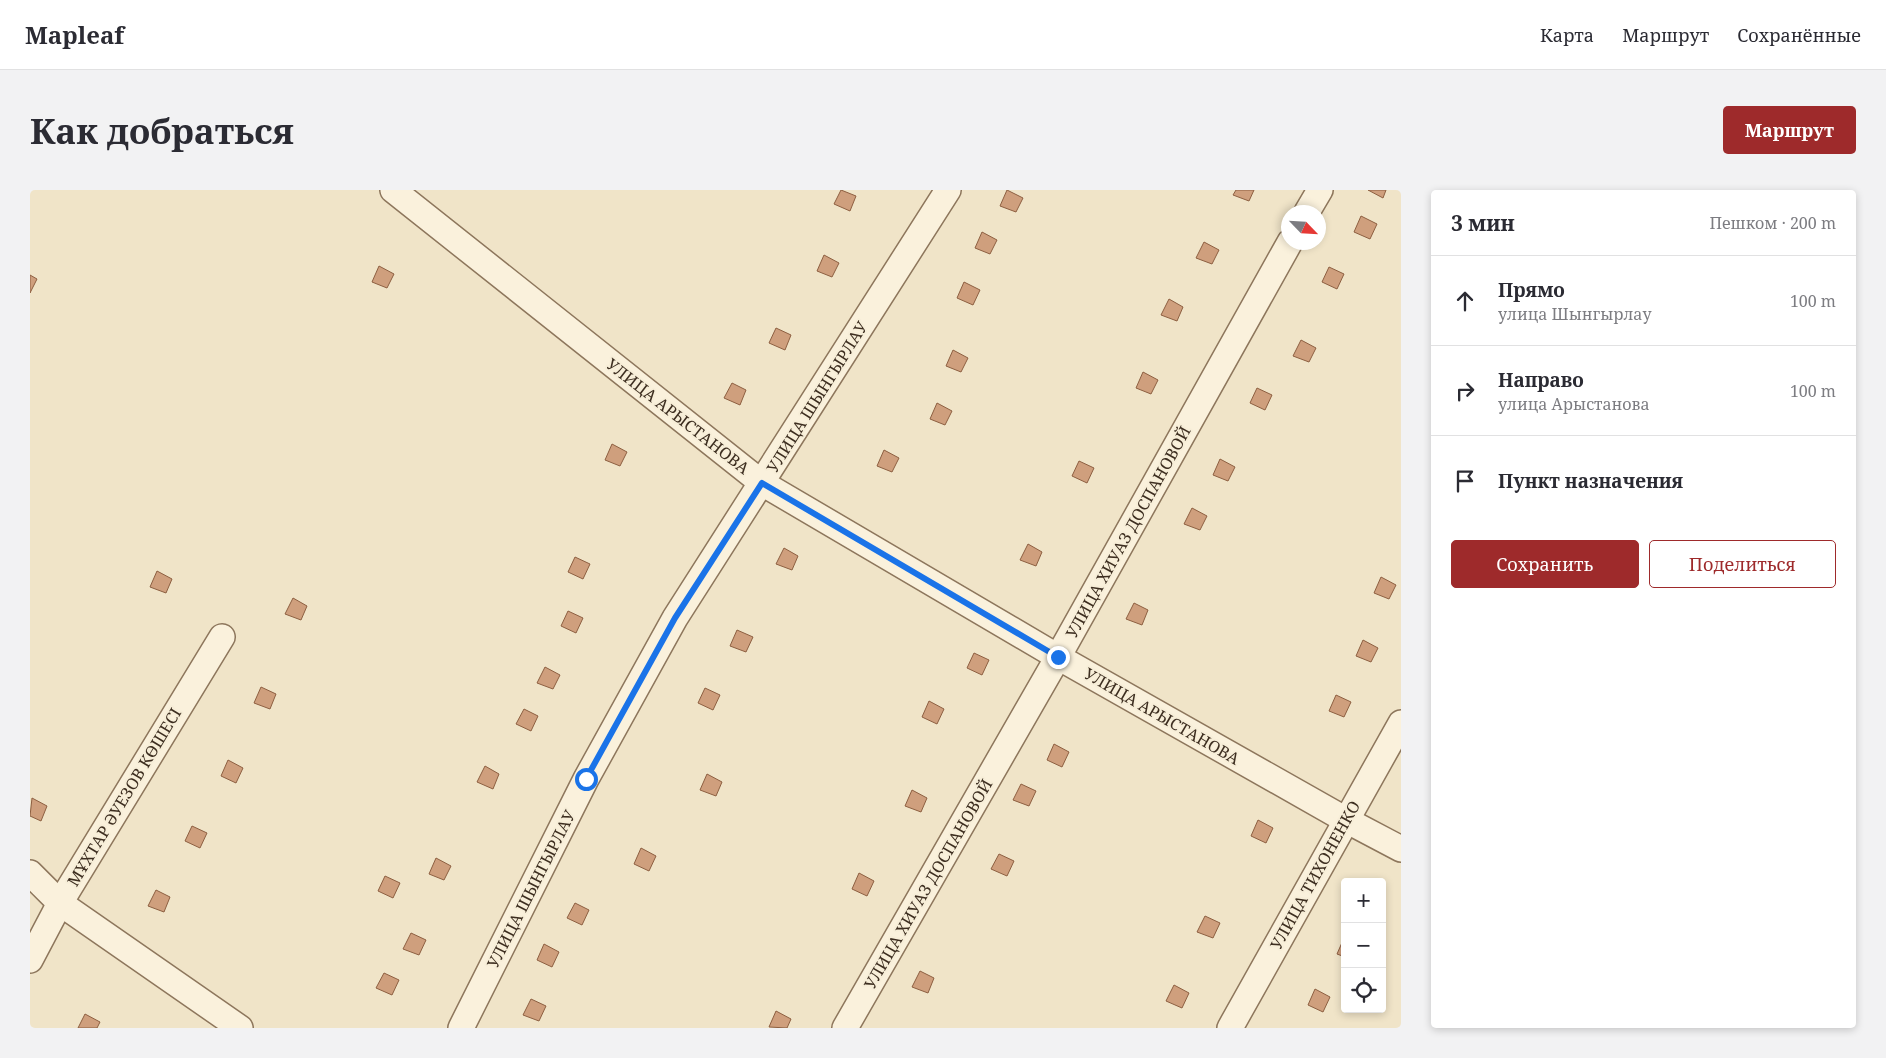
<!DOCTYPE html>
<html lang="ru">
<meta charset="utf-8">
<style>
body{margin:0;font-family:"Noto Serif",serif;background:#f2f2f3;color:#2b2b33}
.controls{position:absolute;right:15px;bottom:15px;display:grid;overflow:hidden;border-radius:5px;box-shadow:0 2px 8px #0003}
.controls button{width:45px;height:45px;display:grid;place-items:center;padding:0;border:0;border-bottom:1px solid #e1e1e2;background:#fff;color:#2b2b33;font:25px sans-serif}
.compass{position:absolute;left:1251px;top:15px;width:45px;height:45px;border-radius:50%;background:#fff;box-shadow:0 2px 8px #0003;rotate:115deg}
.stop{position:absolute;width:15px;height:15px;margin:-11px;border:4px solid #1a73e8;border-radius:50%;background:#fff}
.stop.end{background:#1a73e8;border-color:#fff;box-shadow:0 1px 5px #0008}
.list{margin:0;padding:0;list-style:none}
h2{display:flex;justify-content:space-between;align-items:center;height:65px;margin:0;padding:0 20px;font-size:21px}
h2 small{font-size:16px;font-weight:400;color:#7c7c81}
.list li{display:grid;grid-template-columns:32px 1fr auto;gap:15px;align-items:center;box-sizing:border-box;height:90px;padding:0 20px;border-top:1px solid #e1e1e2}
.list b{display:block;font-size:19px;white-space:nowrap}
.list p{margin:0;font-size:16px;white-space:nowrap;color:#7c7c81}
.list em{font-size:16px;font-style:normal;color:#7c7c81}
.actions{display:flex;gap:10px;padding:15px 20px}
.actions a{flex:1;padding:11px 0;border:1px solid #9e2a2b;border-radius:5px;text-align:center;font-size:18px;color:#9e2a2b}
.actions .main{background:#9e2a2b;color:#fff}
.icon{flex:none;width:28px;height:28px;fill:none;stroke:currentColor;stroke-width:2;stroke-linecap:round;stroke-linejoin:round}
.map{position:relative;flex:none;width:1371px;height:838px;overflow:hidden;border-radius:5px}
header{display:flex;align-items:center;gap:30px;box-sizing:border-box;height:70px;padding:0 25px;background:#fff;border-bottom:1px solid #e1e1e2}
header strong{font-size:24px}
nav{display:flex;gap:28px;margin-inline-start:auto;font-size:18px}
.intro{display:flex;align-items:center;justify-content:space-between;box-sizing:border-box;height:120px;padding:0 30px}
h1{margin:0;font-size:35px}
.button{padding:12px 22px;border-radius:5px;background:#9e2a2b;color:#fff;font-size:18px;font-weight:700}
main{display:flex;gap:30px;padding:0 30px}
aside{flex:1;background:#fff;border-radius:5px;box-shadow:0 2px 8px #0003}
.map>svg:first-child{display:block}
.building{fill:#cf9f7d;stroke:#8d5f41}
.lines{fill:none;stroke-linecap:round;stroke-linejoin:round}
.minor-casing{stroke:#8d765c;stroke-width:28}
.minor{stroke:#faf1dc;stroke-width:25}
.route{stroke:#1a73e8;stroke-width:6}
.labels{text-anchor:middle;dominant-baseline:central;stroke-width:4;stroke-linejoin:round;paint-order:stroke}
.street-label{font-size:16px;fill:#3d2e20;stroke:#f7eed8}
</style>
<header>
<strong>Mapleaf</strong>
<nav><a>Карта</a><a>Маршрут</a><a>Сохранённые</a></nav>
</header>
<div class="intro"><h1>Как добраться</h1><a class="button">Маршрут</a></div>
<main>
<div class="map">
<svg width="1371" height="838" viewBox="0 0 1371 838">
<rect width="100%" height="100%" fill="#f0e4c8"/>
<g class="building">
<polygon points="811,0 826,6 820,21 804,14"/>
<polygon points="977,0 993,8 986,22 970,16"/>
<polygon points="1206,0 1224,0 1219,11 1203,5"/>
<polygon points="1338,0 1356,0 1353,8"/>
<polygon points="1331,26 1347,34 1340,49 1324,42"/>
<polygon points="952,42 967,50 960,64 945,58"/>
<polygon points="1174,52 1189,60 1182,74 1166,68"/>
<polygon points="794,65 809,73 802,87 787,81"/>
<polygon points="349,76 364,84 357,98 342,92"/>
<polygon points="1299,77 1314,84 1307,99 1292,92"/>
<polygon points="0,85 7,89 0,103"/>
<polygon points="934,92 950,100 943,115 927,108"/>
<polygon points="1139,109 1153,117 1147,131 1131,125"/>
<polygon points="746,138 761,145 755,160 739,153"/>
<polygon points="1271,150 1286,158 1279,172 1263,166"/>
<polygon points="923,160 938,168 931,182 916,176"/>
<polygon points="1113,182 1128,190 1121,204 1106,198"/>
<polygon points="702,193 716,200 710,215 694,208"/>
<polygon points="1227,198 1242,205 1235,220 1220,213"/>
<polygon points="907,213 922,221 915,235 900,229"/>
<polygon points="582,254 597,262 590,276 575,270"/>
<polygon points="854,260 869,268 862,282 847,276"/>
<polygon points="1190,269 1205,277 1198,291 1183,285"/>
<polygon points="1049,271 1064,278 1057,293 1042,286"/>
<polygon points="1162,318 1177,326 1170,340 1154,334"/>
<polygon points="998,354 1012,362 1006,376 990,370"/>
<polygon points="754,358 768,366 762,380 746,374"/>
<polygon points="545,367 560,374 553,389 538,382"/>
<polygon points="127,381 142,389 136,403 120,397"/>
<polygon points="1351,387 1366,395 1359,409 1344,403"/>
<polygon points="263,408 277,416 271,430 255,424"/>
<polygon points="1104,413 1118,420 1112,435 1096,429"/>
<polygon points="538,421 553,428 546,443 531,436"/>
<polygon points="707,440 723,447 716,462 700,456"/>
<polygon points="1333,450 1348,458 1341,472 1326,466"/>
<polygon points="944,463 959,470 952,485 937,478"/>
<polygon points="515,477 530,485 523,499 507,493"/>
<polygon points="231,497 246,504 240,519 224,513"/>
<polygon points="675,498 690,505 683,520 668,513"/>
<polygon points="1306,505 1321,512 1314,527 1299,521"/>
<polygon points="899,511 914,519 907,534 892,527"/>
<polygon points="494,519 508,526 501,541 486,534"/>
<polygon points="1024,554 1039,562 1032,577 1017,570"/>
<polygon points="198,570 213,578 206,593 191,586"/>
<polygon points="455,576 469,584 463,599 447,592"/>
<polygon points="677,584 692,592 686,606 670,600"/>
<polygon points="991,594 1006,601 999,616 983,610"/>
<polygon points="882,600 897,608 891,622 875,616"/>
<polygon points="2,608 17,616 11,631 0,626"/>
<polygon points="1228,630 1243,638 1236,653 1221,646"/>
<polygon points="162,636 177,643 170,658 155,651"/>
<polygon points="611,658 626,666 619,681 604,674"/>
<polygon points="969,664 984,671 977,686 961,679"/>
<polygon points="406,668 421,676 414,690 399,684"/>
<polygon points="829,683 844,691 837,706 822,699"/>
<polygon points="355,686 370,693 363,708 348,701"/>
<polygon points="126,700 140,707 134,722 118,716"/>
<polygon points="545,713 559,720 552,735 537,728"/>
<polygon points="1175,726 1190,733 1183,748 1167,742"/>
<polygon points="381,743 396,750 389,765 373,759"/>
<polygon points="1314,748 1315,749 1315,767 1307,764"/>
<polygon points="514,754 529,762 522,777 507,770"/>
<polygon points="890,781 904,788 898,803 882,797"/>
<polygon points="354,783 369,790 362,805 346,798"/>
<polygon points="1144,795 1159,803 1152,818 1136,811"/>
<polygon points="1285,799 1300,807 1293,822 1278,815"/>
<polygon points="501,809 516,816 509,831 493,825"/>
<polygon points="746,821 761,829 757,838 739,837"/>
<polygon points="55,824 70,832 67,838 48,838"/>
</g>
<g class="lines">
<g class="minor-casing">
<g id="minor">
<polyline points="363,0 732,293 1028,467 1316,630 1371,659"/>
<polyline points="1277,22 1290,0"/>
<polyline points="0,683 30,713 210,838"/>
<polyline points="0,770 30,713 192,447"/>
<polyline points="431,838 556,589 645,428 918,0"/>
<polyline points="815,838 1028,467 1260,52"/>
<polyline points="1200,838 1371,533"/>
</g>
</g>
<use href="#minor" class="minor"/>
</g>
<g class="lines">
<polyline class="route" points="556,589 645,428 732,293 1028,467"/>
</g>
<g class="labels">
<g class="street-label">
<text transform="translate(787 207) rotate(-58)">УЛИЦА ШЫНГЫРЛАУ</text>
<text transform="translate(648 226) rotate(38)">УЛИЦА АРЫСТАНОВА</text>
<text transform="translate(1098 342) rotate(-61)">УЛИЦА ХИУАЗ ДОСПАНОВОЙ</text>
<text transform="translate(1132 526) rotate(30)">УЛИЦА АРЫСТАНОВА</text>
<text transform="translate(94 607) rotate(-59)">МҰХТАР ӘУЕЗОВ КӨШЕСІ</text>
<text transform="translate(1285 685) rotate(-61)">УЛИЦА ТИХОНЕНКО</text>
<text transform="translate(898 694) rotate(-60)">УЛИЦА ХИУАЗ ДОСПАНОВОЙ</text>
<text transform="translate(501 699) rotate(-63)">УЛИЦА ШЫНГЫРЛАУ</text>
</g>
</g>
</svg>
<div class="controls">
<button>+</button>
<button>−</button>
<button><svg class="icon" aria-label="locate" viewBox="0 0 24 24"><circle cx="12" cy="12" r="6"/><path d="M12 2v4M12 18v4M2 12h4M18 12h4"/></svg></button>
</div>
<svg class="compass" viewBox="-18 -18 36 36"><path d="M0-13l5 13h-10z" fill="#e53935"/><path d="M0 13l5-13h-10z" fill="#7c7c81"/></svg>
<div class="stop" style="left:556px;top:589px"></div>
<div class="stop end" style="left:1028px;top:467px"></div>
</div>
<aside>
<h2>3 мин<small>Пешком · 200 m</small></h2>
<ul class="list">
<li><svg class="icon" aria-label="ahead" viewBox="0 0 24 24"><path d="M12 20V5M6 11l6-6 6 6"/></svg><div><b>Прямо</b><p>улица Шынгырлау</p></div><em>100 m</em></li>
<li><svg class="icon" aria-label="right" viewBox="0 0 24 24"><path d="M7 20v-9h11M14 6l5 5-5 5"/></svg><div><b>Направо</b><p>улица Арыстанова</p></div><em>100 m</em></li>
<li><svg class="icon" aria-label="arrive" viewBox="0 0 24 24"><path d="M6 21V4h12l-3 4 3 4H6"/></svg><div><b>Пункт назначения</b></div></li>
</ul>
<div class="actions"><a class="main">Сохранить</a><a>Поделиться</a></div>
</aside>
</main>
